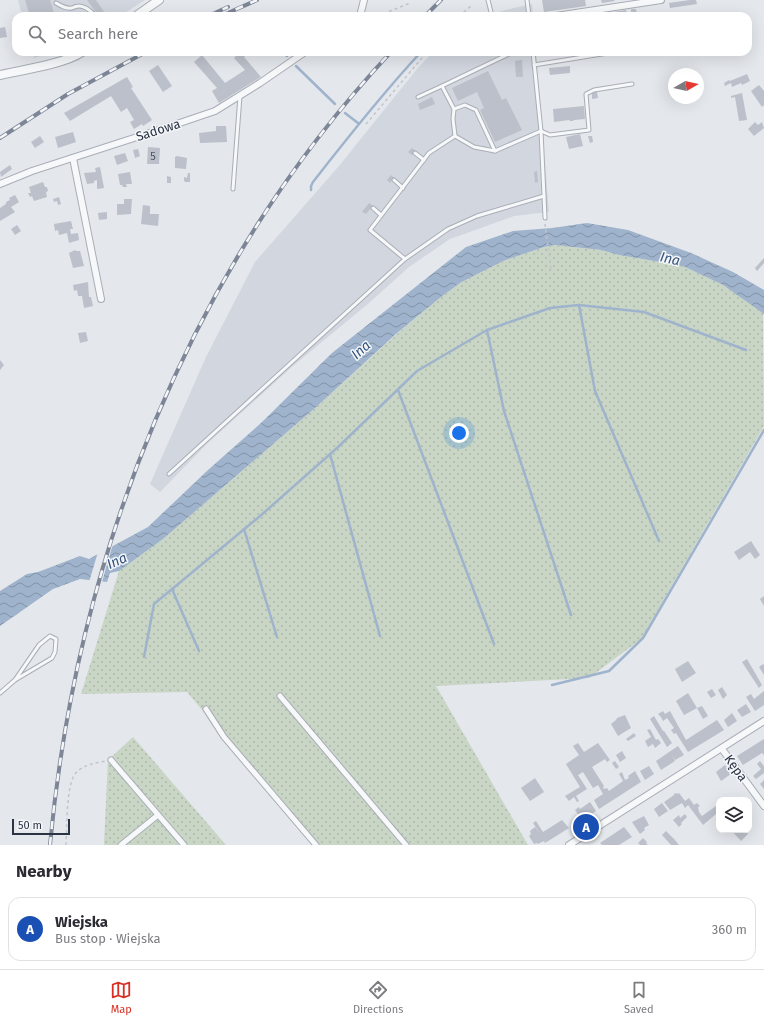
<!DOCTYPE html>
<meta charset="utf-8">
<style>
body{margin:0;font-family:"Fira Sans",sans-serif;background:#f7f7f7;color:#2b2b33}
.controls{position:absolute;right:12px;bottom:12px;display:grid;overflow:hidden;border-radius:8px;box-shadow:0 4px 16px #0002}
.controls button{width:36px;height:36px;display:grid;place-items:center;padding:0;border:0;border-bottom:1px solid #e1e1e2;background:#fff;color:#2b2b33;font:20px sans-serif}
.compass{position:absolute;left:668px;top:68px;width:36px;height:36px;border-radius:50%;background:#fff;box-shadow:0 4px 16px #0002;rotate:81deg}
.scale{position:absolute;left:12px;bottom:10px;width:58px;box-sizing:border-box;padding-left:4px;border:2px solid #2b3445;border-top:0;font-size:11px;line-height:14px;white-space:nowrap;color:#2b3445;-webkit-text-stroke:3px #f4f6f9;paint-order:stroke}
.you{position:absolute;left:459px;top:433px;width:14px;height:14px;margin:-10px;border:3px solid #fff;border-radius:50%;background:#1a73e8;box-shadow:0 0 0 6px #1a73e833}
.badge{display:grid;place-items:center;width:26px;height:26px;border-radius:50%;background:#d93025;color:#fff;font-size:13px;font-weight:700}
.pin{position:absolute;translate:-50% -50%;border:2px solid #fff;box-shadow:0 1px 4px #0006}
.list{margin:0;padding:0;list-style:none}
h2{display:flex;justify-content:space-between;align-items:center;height:52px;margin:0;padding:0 16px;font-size:17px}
h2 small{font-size:13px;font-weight:400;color:#7c7c81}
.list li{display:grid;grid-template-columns:26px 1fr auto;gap:12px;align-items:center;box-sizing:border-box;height:64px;margin:0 8px 8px;padding:0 8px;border:1px solid #e1e1e2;border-radius:12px}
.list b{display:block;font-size:15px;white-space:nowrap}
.list p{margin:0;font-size:13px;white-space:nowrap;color:#7c7c81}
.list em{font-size:13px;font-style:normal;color:#7c7c81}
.icon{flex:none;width:22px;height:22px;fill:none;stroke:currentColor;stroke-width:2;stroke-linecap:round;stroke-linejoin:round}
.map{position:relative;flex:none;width:764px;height:845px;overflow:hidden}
.search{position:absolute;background:#fff;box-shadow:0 4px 16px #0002;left:12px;right:12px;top:12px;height:44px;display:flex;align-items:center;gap:10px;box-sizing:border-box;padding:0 14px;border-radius:12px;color:#7c7c81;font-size:15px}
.sheet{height:124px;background:#fff}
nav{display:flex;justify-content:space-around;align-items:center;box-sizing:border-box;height:56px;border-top:1px solid #e1e1e2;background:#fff;font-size:11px;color:#7c7c81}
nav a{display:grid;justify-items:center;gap:2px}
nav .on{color:#d93025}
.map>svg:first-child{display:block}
.built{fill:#d2d6de}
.grass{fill:url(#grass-dots)}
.water{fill:url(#water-waves)}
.pier{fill:#e4e7ec}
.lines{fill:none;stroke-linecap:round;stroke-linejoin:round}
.stream{stroke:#9fb4cc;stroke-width:2.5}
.building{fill:#bbc0ca}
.service-casing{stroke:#a9aeb7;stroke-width:5}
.pedestrian-casing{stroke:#a9aeb7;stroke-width:7}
.minor-casing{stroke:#a9aeb7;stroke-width:8}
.tertiary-casing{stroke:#a9aeb7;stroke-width:10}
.path{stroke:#c2c5cb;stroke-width:1.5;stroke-dasharray:3 3;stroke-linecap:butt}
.service{stroke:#f7f8fa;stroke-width:3}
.pedestrian{stroke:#f7f8fa;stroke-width:5}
.minor{stroke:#f7f8fa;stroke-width:6}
.tertiary{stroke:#f7f8fa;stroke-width:8}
.rail-casing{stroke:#7d8696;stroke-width:4}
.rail{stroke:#f4f6f9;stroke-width:2.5;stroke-dasharray:8;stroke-linecap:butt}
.labels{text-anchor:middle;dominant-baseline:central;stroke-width:3;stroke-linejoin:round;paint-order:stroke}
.number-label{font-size:11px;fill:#4f5766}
.street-label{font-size:13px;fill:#2b3445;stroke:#f4f6f9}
.water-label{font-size:14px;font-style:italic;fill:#34527a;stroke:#f4f6f9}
</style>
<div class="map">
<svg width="764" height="845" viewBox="0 0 764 845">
<defs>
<pattern id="grass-dots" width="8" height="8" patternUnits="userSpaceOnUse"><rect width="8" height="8" fill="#c9d6c5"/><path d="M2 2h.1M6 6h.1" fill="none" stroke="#adb8ab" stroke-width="1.8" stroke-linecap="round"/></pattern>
<pattern id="water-waves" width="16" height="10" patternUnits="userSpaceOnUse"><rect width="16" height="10" fill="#9fb4cc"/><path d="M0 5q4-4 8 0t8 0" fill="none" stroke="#8293a7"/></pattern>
</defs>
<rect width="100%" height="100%" fill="#e4e7ec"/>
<g class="built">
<polygon points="18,0 145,0 120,16 22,16"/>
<polygon points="532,4 533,16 483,16 514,8"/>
<polygon points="33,52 54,52 34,58"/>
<polygon points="433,52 536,52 549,212 514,216 450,239 409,267 369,303 293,366 208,443 160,492 150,484 206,357 255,262 339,166 417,69"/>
</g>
<g class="grass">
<polygon points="555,245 601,250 619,255 683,266 723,285 763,313 764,426 641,639 589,678 436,686 528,845 315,845 187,692 81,694 119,571 163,539 315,408 398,333 441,297 460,283 503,261 544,247"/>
<polygon points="133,737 226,845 104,845 108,760"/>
</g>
<polygon class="water" points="587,223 628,230 691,253 733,272 764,290 764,314 723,285 683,266 619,255 601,250 555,245 544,247 503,261 460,283 441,297 396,334 315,408 163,539 119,571 110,573 107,582 80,579 53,589 0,626 0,591 27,574 38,572 80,556 89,559 148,527 208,470 261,423 332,353 466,247 513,231 552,228"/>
<polygon class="pier" points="113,544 102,582 89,582 98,552"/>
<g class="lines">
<g class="stream">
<polyline points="283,52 287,56"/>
<polyline points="296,66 335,104"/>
<polyline points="345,113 358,123"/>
<path d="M311 190V186L313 182C348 137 382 94 421 52"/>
<polyline points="579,305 595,391 659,541"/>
<polyline points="487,330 504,411 571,615"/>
<polyline points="398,390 494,644"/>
<polyline points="330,454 380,636"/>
<polyline points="244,529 277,637"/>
<polyline points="172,589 199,651"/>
<polyline points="144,657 154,604 259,517 337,448 417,371 487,330 550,308 579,305 644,312 746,350"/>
<polyline points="552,685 609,671 643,638 764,430"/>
</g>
</g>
<g class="building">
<polygon points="25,0 50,0 54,13 46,16 30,16"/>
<polygon points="87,0 96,0 105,13 99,16"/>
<polygon points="542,0 585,0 586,6 544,12"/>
<polygon points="601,0 614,0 615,1 602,3"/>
<polygon points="690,0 696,0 697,4 670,8 669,3"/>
<polygon points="631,9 636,9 637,14 631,14"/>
<polygon points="626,10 627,15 602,16 601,14"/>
<polygon points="5,27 7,37 0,38 0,28"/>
<polygon points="240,52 243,56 241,52 250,52 244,57 261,77 219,103 212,91 217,88 194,62 202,55 225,83 245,70 234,58"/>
<polygon points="522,60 523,77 516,77 515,61"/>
<polygon points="158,65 172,86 163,92 149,71"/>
<polygon points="570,66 570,73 550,75 549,68"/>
<polygon points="488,71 502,100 506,98 522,130 495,142 480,110 484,108 477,92 458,101 452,88"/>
<polygon points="747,74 750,81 742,85 741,83 732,87 731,83 725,86 724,83 729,80 730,81"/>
<polygon points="127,77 133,87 131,88 152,120 143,126 142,124 134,129 130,122 134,120 127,108 121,112 111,96 70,121 64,113"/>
<polygon points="759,85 764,91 764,105 762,107 751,91"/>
<polygon points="592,92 597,92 598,98 592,99"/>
<polygon points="742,93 747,120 739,121 735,97 731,98 731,96"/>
<polygon points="432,97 435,104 420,110 418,104"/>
<polygon points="584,106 585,119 574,120 573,121 570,121 569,120 554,122 553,109"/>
<polygon points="755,122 758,125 762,122 764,128 754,136 748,129"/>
<polygon points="216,126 226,126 227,142 200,143 199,133 216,131"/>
<polygon points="73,132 76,142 58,148 55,137"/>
<polygon points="580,134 583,146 569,149 566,137"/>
<polygon points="40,136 44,142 35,148 31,142"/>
<polygon points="588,136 592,136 593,142 590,143"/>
<polygon points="148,147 160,148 159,164 147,164"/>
<polygon points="412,148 416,151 412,155 408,152"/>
<polygon points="138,149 140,156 135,158 133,150"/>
<polygon points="125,153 128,161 117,165 114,156"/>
<polygon points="177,156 187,158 186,169 175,168 175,157"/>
<polygon points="10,165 12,169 1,177 0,172"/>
<polygon points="100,167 104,188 97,189 97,180 94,181 94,183 87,184 84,173 96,172 95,168"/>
<polygon points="537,171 538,182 535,183 534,172"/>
<polygon points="130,172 132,184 126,184 127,187 123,187 122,185 120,185 118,174"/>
<polygon points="188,173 190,173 190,182 185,182 184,180 184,177 187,178"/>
<polygon points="391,175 394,178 390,183 387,180"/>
<polygon points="167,176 171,177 171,183 167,183"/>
<polygon points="43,182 45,187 47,187 48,191 46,192 47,197 34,201 32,196 30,197 28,193 31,193 29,187"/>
<polygon points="15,195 19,202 11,207 15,212 0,221 0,208 6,204 6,202 10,200 9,198"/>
<polygon points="59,197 61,204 58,205 57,201 54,202 53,199"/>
<polygon points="124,199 132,199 131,214 117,215 117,204 124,204"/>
<polygon points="369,203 373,206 366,214 362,212"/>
<polygon points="143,205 150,206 150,214 159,214 158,226 141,224"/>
<polygon points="107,212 107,219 99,220 98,213"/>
<polygon points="71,221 73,229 70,229 71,234 78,233 79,240 69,243 67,233 59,235 58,230 55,231 54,224"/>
<polygon points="17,225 21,231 15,235 11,229"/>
<polygon points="75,250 76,251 80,251 84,266 73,268 69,253"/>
<polygon points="764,258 764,263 757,271 755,268"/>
<polygon points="88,282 89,297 91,297 93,306 84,308 82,296 78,296 77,290 74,291 73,285"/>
<polygon points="86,332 88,341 80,343 78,333"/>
<polygon points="0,360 4,365 0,370"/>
<polygon points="751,541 760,555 755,559 750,552 739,560 734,552"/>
<polygon points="764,596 764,606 760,599"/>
<polygon points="747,659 762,685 759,688 742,662"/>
<polygon points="688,661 696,673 682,682 675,669"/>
<polygon points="763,664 764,665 764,675 759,667"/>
<polygon points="722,687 727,695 723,699 718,690"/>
<polygon points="712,689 716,695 711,698 707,692"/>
<polygon points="764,691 764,705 755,711 746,697 751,694 754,699"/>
<polygon points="688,693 697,708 684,715 676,701"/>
<polygon points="746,704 751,712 742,717 737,710"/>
<polygon points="702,706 708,716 703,719 697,708"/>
<polygon points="663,711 665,714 670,711 686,740 717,720 724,730 688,752 676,733 674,734 671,730 674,728 667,718 663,721 661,717 658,714"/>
<polygon points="732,713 737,721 728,727 724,720"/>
<polygon points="625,715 631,728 618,736 611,724 616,720 617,718"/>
<polygon points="654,716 663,731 664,731 672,743 667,747 650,719"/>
<polygon points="650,729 656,740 658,739 661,743 655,748 653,744 648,747 645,741 651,737 647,730"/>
<polygon points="634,733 636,736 628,741 626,739"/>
<polygon points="764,739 764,755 762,753 743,765 737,756"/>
<polygon points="578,743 584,752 598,743 610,760 607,762 605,759 592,767 604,786 603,787 604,789 607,788 609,791 623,781 619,774 622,772 625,780 629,778 628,776 635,771 641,782 599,809 594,800 603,794 598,785 593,788 583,772 578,775 587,789 576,796 579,801 577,802 574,797 569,801 565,796 580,787 566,764 579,755 573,746"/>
<polygon points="678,746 684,755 675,760 671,754 675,761 661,770 656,761"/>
<polygon points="622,751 626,758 620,762 616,755"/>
<polygon points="615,761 619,767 616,769 612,763"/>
<polygon points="760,761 764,766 764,773 756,779 753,776 761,769 757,764"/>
<polygon points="725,765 731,774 721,781 716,772"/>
<polygon points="649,766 654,774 645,780 640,771"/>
<polygon points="535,778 544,792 530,801 521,788"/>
<polygon points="764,780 764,789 760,784"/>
<polygon points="676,793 677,794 679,793 685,801 689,798 694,805 697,803 700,806 698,807 699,812 702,816 716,806 719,808 719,817 716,814 703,825 688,805 685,808 682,803 670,810 664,802 674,795 674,794"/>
<polygon points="590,802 596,811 582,820 575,810 579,807 580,809"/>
<polygon points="662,803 668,811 659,817 654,809"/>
<polygon points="685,814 687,817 681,823 682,824 679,827 673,820 679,815 680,818"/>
<polygon points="644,816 649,825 644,828 645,830 640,834 632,822"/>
<polygon points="562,820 569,828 545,843 544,841 538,844 537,843 534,844 529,836 531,834 530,831 535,827 540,834 533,823 536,821 543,832"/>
<polygon points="624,827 632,837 619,845 602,845 600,843"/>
<polygon points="731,830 745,830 748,834 741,841"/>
<polygon points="666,831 675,840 679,845 671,845 662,835"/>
<polygon points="643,838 647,842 646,843 648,845 640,845 638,843"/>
</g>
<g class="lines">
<g class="service-casing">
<g id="service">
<polyline points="488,0 492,16"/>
<polyline points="527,0 529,16"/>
<path d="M56 3C61 6 66 9 72 8 74 7 76 6 79 6 85 6 92 12 96 16"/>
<polyline points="513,52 442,86 454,109 453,119 455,136 474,147 495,151 541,131 550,135 589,130 586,94 594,90 632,84"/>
<polyline points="533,52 541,131 545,218"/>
<polyline points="534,65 608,53"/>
<polyline points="418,97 442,86"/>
<polyline points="454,109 465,105 476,110 495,151"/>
<polyline points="455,136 429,153 370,230 405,259 448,229 477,216 544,196"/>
<polyline points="415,153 424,160"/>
<polyline points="394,180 403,188"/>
<polyline points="233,189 240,96"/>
<polyline points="373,208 381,215"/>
<polyline points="169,474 405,259"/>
<polyline points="0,693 15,680 52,658 55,652 56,639 50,636 39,645 15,680"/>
</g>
</g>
<g class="pedestrian-casing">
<g id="pedestrian">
<polyline points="280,696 406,845"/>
<polyline points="206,709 224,737 316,845"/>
<polyline points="111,760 184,845"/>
<polyline points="121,845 158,815"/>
</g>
</g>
<g class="minor-casing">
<g id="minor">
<polyline points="360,16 364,0"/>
<polyline points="556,16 661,0"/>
<polyline points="73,158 101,299"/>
<polyline points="0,184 32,171 168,127 215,111 260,83 305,52"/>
<polyline points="722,749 764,806"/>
<polyline points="569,845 764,721"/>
</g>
</g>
<g class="tertiary-casing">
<g id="tertiary">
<polyline points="136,16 159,0"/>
<path d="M0 75C22 70 64 64 82 52"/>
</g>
</g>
<g class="path">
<polyline points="378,16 410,3"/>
<polyline points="459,16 471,6"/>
<polyline points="366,124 427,52"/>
<polyline points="545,224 551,269"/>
<path d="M66 845C67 829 66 786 75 774 82 765 95 763 106 761"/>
</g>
<use href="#service" class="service"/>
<use href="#pedestrian" class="pedestrian"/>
<use href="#minor" class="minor"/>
<use href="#tertiary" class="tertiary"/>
<g class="rail-casing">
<g id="rail">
<polyline points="208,16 228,7"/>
<polyline points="221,16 257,0"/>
<polyline points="425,16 441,0"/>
<polyline points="0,138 68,94 146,52"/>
<path d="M50 845C77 555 190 267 391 52"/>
</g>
</g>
<use href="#rail" class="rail"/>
</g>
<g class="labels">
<g class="number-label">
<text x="153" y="156">5</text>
</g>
<g class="street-label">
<text transform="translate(158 130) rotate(-18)">Sadowa</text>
<text transform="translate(736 768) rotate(54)">Kępa</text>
</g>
<g class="water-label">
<text transform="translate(670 259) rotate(13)">Ina</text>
<text transform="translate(361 350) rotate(-42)">Ina</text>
<text transform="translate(117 561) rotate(-24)">Ina</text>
</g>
</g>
</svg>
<div class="controls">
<button><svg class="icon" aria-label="layers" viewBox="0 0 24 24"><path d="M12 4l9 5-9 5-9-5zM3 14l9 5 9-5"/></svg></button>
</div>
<svg class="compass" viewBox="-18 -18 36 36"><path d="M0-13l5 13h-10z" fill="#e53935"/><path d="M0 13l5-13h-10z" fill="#7c7c81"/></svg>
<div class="scale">50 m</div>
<div class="you"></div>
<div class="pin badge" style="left:586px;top:827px;background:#1a4fb4">A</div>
<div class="search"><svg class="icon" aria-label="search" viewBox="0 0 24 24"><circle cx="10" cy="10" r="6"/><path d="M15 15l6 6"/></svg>Search here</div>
</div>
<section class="sheet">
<h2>Nearby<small></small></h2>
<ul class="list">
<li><span class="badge" style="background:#1a4fb4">A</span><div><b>Wiejska</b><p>Bus stop · Wiejska</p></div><em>360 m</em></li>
</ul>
</section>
<nav>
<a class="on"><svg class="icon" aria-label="map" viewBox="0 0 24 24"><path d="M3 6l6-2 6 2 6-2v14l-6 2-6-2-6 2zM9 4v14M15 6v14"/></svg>Map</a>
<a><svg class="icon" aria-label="directions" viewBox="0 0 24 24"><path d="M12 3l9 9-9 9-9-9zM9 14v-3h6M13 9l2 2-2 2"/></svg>Directions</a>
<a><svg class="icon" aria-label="saved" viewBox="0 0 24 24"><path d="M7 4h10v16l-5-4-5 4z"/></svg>Saved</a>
</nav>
